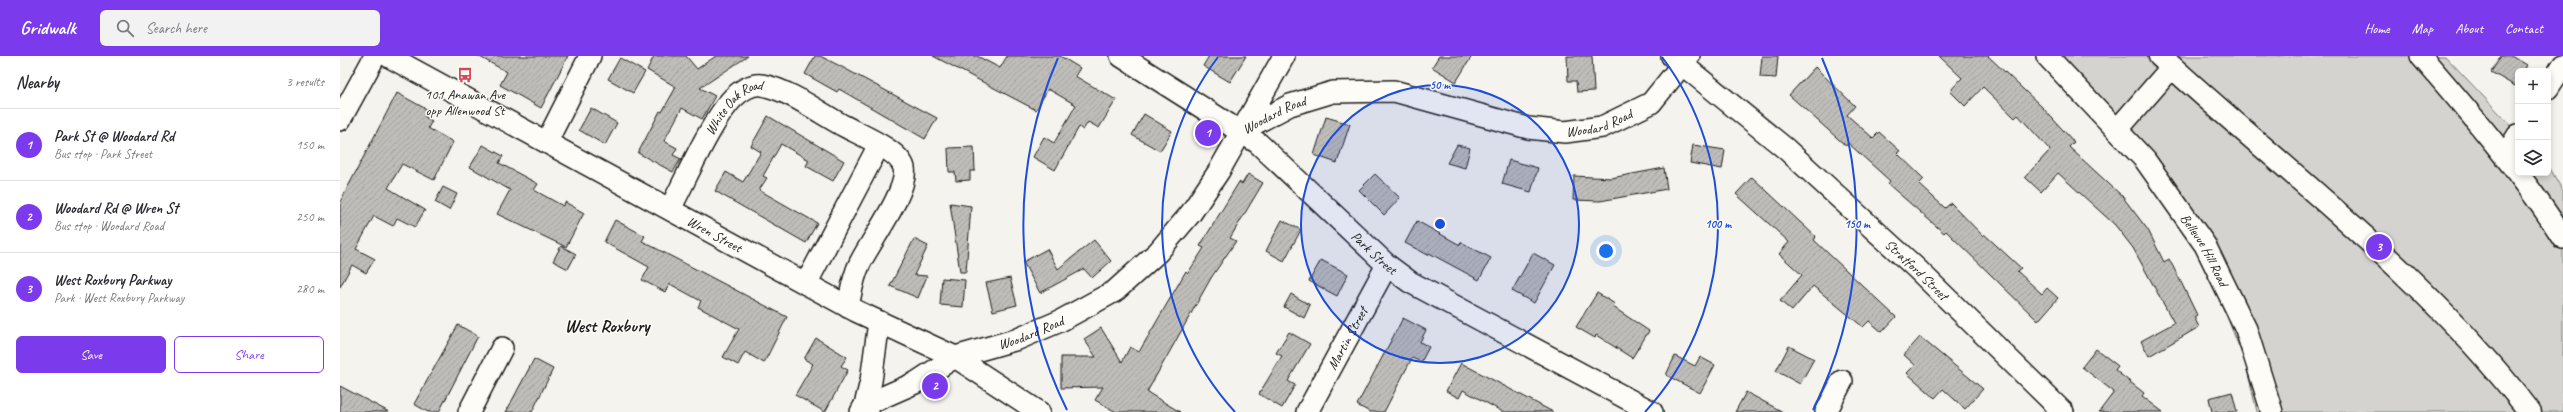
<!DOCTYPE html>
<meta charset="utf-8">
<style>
body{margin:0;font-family:Caveat,sans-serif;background:#f2f2f3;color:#2b2b33}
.controls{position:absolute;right:12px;top:12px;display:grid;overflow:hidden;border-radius:6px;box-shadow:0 2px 6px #0003}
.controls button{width:36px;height:36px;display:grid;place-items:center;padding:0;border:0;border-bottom:1px solid #e1e1e2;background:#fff;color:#2b2b33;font:20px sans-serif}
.you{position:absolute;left:1266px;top:195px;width:14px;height:14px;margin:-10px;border:3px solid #fff;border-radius:50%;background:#1a73e8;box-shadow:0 0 0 6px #1a73e833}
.badge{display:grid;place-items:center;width:26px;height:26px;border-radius:50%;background:#7c3aed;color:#fff;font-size:13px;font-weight:700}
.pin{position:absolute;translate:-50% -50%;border:2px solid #fff;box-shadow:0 1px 4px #0006}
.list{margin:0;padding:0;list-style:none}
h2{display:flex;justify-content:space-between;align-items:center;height:52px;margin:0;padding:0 16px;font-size:17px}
h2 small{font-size:13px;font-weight:400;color:#7c7c81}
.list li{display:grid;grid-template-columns:26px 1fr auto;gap:12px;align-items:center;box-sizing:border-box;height:72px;padding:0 16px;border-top:1px solid #e1e1e2}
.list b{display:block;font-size:15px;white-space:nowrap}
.list p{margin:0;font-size:13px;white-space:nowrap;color:#7c7c81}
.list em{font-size:13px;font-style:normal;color:#7c7c81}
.actions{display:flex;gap:8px;padding:12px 16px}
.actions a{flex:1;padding:9px 0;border:1px solid #7c3aed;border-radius:6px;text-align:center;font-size:14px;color:#7c3aed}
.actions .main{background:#7c3aed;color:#fff}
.icon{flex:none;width:22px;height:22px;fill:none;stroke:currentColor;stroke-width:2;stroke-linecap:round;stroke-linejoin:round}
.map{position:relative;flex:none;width:2223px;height:356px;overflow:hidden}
header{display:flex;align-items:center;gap:24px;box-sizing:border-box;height:56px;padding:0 20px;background:#7c3aed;color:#fff}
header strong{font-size:19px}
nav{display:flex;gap:22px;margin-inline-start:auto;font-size:14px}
.search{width:280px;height:36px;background:#f2f2f3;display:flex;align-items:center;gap:10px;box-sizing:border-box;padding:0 14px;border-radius:6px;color:#7c7c81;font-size:15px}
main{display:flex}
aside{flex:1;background:#fff}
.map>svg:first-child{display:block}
.green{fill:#d4d3cf;stroke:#787876}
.building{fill:url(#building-hatch);stroke:#1c1c1c}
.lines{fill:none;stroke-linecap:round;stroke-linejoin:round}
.minor-casing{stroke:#1c1c1c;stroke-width:24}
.major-casing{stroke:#1c1c1c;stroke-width:25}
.minor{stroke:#fdfcf7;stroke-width:21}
.major{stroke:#fdfcf7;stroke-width:22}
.ring{fill:none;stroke:#1d4ed8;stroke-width:2}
.labels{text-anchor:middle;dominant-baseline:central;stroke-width:3;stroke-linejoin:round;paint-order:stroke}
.poi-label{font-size:14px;fill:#1c1c1c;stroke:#fdfcf7}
.street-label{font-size:14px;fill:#1c1c1c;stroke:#fdfcf7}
.district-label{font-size:18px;font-weight:bold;fill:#1c1c1c;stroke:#fdfcf7}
.centre{fill:#1d4ed8;stroke:#fdfcf7;stroke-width:2}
.ring-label{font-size:12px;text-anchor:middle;font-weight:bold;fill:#1d4ed8;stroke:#fdfcf7;stroke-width:3;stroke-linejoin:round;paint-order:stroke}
</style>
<header>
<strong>Gridwalk</strong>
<div class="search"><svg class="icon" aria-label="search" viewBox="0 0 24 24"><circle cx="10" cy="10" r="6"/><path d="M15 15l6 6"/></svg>Search here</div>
<nav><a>Home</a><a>Map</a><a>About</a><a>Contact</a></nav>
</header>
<main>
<aside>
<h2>Nearby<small>3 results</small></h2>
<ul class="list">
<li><span class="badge">1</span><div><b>Park St @ Woodard Rd</b><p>Bus stop · Park Street</p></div><em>150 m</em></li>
<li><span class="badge">2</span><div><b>Woodard Rd @ Wren St</b><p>Bus stop · Woodard Road</p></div><em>250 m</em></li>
<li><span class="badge">3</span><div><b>West Roxbury Parkway</b><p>Park · West Roxbury Parkway</p></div><em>280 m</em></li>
</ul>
<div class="actions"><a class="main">Save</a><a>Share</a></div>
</aside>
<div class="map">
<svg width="2223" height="356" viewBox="0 0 2223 356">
<defs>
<pattern id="building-hatch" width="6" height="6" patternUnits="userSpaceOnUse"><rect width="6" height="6" fill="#bebdba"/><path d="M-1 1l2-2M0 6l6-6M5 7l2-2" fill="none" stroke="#a3a29f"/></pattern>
</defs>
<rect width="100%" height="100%" fill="#f4f3ee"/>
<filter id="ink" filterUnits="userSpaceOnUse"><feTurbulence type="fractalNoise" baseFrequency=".025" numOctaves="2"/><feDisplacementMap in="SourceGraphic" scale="8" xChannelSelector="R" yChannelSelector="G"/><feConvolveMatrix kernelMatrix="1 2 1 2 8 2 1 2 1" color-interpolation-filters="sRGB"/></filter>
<g filter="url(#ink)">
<polygon class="green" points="1715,0 2105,0 2178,77 2178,117 2208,117 2208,109 2223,135 2223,356 1917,356 1905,306 1893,276 1867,213 1845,170"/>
<g class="building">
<polygon points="138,0 228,0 201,52 160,29 167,16"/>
<polygon points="314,0 346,0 357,13 376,0 408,0 360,32 375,40 362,63 342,52 324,85 337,92 333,99 341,103 333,116 298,97 320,55 322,56 336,31 307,14"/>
<polygon points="475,0 480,0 500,10 597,62 585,83 499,33 497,36 465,18"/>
<polygon points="593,0 637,0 660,12 667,0 720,0 740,12 735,20 776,44 759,72 748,66 743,74 739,71 715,114 693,101 704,81 714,87 736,49 708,33 696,54"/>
<polygon points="869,0 906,0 890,26 863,10"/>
<polygon points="1099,0 1132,0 1116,26 1092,11"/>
<polygon points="1227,0 1252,0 1254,35 1237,36 1236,25 1228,25"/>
<polygon points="1422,0 1438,0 1436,22 1420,21"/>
<polygon points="1599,0 1648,0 1702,51 1734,86 1729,91 1782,140 1808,174 1824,206 1829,203 1839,222 1857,259 1854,261 1859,271 1809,300 1801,285 1834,267 1793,192 1775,169 1718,117 1701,136 1685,121 1710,94 1678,59 1675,62 1643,31 1625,50 1610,35 1622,22"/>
<polygon points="2161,0 2172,0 2187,9 2184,15 2178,15 2178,25 2175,30 2151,16"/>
<polygon points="280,2 305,16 293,37 268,23"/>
<polygon points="1475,11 1515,50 1507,59 1533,82 1539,76 1560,95 1557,97 1584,123 1579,128 1605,152 1611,147 1643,180 1644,178 1681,212 1677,215 1702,238 1707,232 1718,242 1698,265 1606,175 1604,177 1548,128 1550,125 1508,87 1506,90 1449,39"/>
<polygon points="57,37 88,54 85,61 92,65 88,72 113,86 94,124 62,108 48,132 85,154 75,171 57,162 53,170 34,160 16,193 35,203 26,217 12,209 0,231 0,146"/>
<polygon points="251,52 277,67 265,89 239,74"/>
<polygon points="804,58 832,75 820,95 792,79"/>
<polygon points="428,60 504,105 493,125 466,110 469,104 441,88 423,120 427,122 419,134 477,167 466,187 375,135 386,116 403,126 421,96 411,90"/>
<polygon points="986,61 1010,68 997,107 974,99"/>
<polygon points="143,89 163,100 159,107 198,128 194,134 223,150 225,146 244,157 226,191 157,158 170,134 130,111"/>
<polygon points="1117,89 1130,92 1125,112 1107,107"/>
<polygon points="1353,89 1385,94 1382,113 1350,107"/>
<polygon points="634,91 635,115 630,115 630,124 616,125 615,116 609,116 608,92"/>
<polygon points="1169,104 1198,112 1191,136 1162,128"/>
<polygon points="1324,112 1327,133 1260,145 1233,144 1234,120 1271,122"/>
<polygon points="908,118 923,127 890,182 896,185 871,222 807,336 840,356 776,356 755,344 763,331 721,332 721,301 756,301 744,283 761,272 782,306 790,291 799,296 846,215 848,217 864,192 860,190 899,126 902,128"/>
<polygon points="1035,118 1060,142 1044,159 1019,134"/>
<polygon points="1412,121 1476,181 1474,184 1556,261 1542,276 1529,265 1523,271 1473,230 1452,255 1440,245 1462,219 1439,198 1449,186 1396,138"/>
<polygon points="103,131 117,138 109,154 95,146"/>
<polygon points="610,147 631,150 626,216 620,216"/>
<polygon points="275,164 305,180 302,185 447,261 424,307 405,296 398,309 383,301 399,273 358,251 361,245 330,228 325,236 302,224 309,211 264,186"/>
<polygon points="942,164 961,174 944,205 926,195"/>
<polygon points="1077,165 1120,189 1121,186 1151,202 1139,224 1089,197 1088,199 1065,187"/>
<polygon points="574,183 588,190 574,219 587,220 578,242 550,230"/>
<polygon points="754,184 771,205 752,222 744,213 700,237 683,206 707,193 718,213"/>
<polygon points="221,190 236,198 228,213 213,205"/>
<polygon points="1193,197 1215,209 1194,247 1172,235"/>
<polygon points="981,204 1008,218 997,240 969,225"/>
<polygon points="602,222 625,224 623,251 600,249"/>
<polygon points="670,222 677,249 653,255 646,227"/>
<polygon points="1257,237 1275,248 1273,251 1309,275 1292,302 1256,279 1255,282 1236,271"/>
<polygon points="951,238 970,249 964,262 944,251"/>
<polygon points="1063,262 1086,274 1080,286 1089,291 1081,306 1072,302 1044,356 1030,356 1017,349"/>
<polygon points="118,269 138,280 99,356 88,356 74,348"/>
<polygon points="949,276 970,288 948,325 955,329 942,352 919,338 942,300 936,297"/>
<polygon points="1580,281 1643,333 1625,353 1603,333 1595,342 1567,317 1575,309 1564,299"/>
<polygon points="476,282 507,301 501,310 508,314 485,356 455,339 473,308 464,303"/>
<polygon points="1449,290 1474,303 1460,328 1436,315"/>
<polygon points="1756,293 1778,310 1775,314 1804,337 1802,340 1823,356 1759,356 1774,336 1742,311"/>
<polygon points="1335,300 1355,310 1360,301 1375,309 1360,337 1326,319"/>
<polygon points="194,303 213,313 192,356 166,356"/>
<polygon points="1121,307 1155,325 1213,356 1163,356 1123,334 1119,342 1106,335"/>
<polygon points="0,330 49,356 0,356"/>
<polygon points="1406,336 1443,356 1395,356"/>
<polygon points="1892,336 1897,356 1872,356 1869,342"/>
</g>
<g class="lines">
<g class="minor-casing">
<g id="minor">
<path id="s1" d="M48 0 516 255 615 301 699 356"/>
<path id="s2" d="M781 0 918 87 1047 209 1070 226 1312 356"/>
<path id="s3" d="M1332 0 1446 93 1576 212 1723 356"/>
<path id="s4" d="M1707 0 1805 104 1865 189 1906 273 1932 356"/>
<path d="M2081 0C2131 58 2182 117 2223 182"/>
<polyline points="2208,32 2223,9"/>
<polyline points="0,64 35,0"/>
<polyline points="1777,74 1832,11"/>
<path id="s5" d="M901 75 950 49 993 36 1054 35 1188 72 1225 76 1262 71 1311 47 1349 0"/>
<polyline points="207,85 250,0"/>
<polyline points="2165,100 2178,79"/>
<path id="s6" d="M330 153C346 123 371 65 393 42 400 35 412 27 422 29 450 34 481 58 506 71 521 79 560 95 564 112 569 134 530 186 520 207 513 221 511 236 508 251"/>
<polyline points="466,228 539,89"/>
<polyline points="129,356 162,292"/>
<path id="s7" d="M521 356 525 349 575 327 615 301 678 283 720 265 775 235 818 196 851 157 879 115 944 0"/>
<polyline points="528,356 525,349 531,325 539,266"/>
<path id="s8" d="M967 356 1047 209"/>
<polyline points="1486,356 1502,325"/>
</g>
</g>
<g class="major-casing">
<path id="major" d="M1820 0C1946 116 2085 219 2190 356"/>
</g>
<use href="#minor" class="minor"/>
<use href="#major" class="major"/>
</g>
</g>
<circle cx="1100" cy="168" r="139" fill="#1d4ed8" fill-opacity=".12"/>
<g class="ring">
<circle cx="1100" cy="168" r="139"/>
<path d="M895 356A278 278 0 0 1 878 1M1322 1A278 278 0 0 1 1305 356"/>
<path d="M727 354A417 417 0 0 1 718 2M1482 2A417 417 0 0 1 1473 354"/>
</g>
<defs>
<g id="bus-bare" transform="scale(1.2)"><path d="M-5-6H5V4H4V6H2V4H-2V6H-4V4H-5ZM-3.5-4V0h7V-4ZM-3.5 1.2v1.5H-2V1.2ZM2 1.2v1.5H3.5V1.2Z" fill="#d1495b" stroke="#fdfcf7" stroke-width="2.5" paint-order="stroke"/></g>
</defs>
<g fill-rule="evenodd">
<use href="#bus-bare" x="125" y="19"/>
</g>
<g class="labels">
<g class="poi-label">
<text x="125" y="38">101 Anawan Ave<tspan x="125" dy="16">opp Allenwood St</tspan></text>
</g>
<g class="street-label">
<text stroke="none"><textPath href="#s6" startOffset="123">White Oak Road</textPath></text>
<text stroke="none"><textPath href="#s5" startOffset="37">Woodard Road</textPath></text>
<text stroke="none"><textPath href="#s5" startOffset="373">Woodard Road</textPath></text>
<text stroke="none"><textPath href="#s1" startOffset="372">Wren Street</textPath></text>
<text stroke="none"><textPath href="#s4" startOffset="251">Bellevue Hill Road</textPath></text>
<text stroke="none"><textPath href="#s2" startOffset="322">Park Street</textPath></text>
<text stroke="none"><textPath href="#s3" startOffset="325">Stratford Street</textPath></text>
<text stroke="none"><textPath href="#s7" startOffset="190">Woodard Road</textPath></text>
<text stroke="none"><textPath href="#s8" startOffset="84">Martin Street</textPath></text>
</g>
<g class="district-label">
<text x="267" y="270">West Roxbury</text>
</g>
</g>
<circle cx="1100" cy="168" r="6" class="centre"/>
<g class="ring-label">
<text x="1100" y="33">50 m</text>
<text x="1378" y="172">100 m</text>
<text x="1517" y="172">150 m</text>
</g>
</svg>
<div class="controls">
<button>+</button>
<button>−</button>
<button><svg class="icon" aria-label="layers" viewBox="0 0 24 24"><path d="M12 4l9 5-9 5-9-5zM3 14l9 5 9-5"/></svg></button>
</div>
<div class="you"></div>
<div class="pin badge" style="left:868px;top:77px">1</div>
<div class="pin badge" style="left:595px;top:330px">2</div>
<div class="pin badge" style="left:2039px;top:191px">3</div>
</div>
</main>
